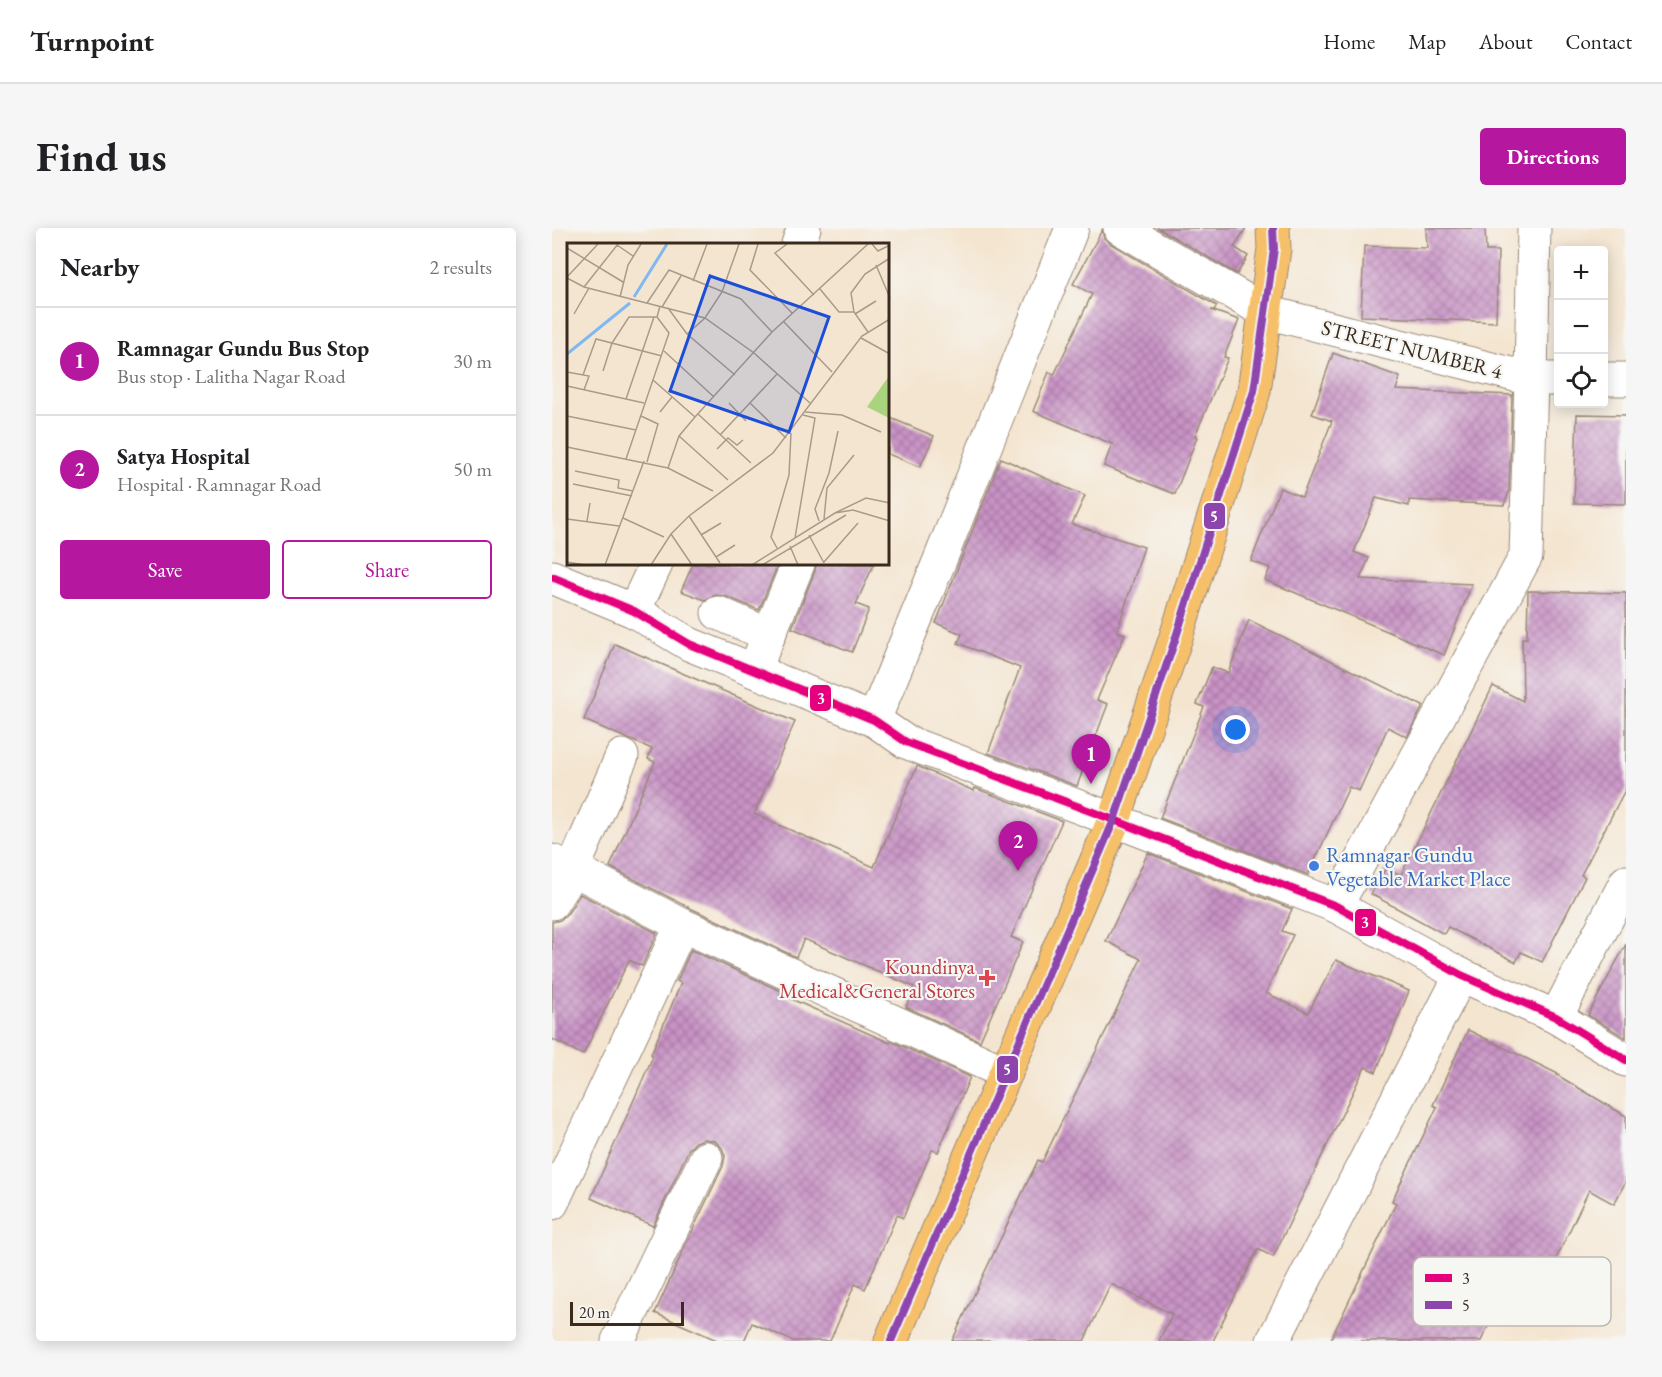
<!DOCTYPE html>
<meta charset="utf-8">
<style>
body{margin:0;font-family:"EB Garamond",serif;background:#f6f6f6;color:#202124}
.controls{position:absolute;right:18px;top:18px;display:grid;overflow:hidden;border-radius:6px;box-shadow:0 3px 15px #0003}
.controls button{width:54px;height:54px;display:grid;place-items:center;padding:0;border:0;border-bottom:2px solid #e0e0e0;background:#fff;color:#202124;font:30px sans-serif}
.scale{position:absolute;left:18px;bottom:15px;width:114px;box-sizing:border-box;padding-left:6px;border:3px solid #3b2a1e;border-top:0;font-size:16px;line-height:21px;white-space:nowrap;color:#3b2a1e;-webkit-text-stroke:4px #f6f6f2;paint-order:stroke}
.you{position:absolute;left:684px;top:502px;width:21px;height:21px;margin:-15px;border:4px solid #fff;border-radius:50%;background:#1a73e8;box-shadow:0 0 0 9px #1a73e833}
.badge{display:grid;place-items:center;width:39px;height:39px;border-radius:50%;background:#b5179e;color:#fff;font-size:20px;font-weight:700}
.pin{position:absolute;translate:-50% -50px;filter:drop-shadow(0 2px 3px #0008)}
.pin::after{content:'';position:absolute;top:32px;width:21px;height:18px;background:inherit;clip-path:polygon(0 0,100% 0,50% 100%)}
.list{margin:0;padding:0;list-style:none}
h2{display:flex;justify-content:space-between;align-items:center;height:78px;margin:0;padding:0 24px;font-size:26px}
h2 small{font-size:20px;font-weight:400;color:#757577}
.list li{display:grid;grid-template-columns:39px 1fr auto;gap:18px;align-items:center;box-sizing:border-box;height:108px;padding:0 24px;border-top:2px solid #e0e0e0}
.list b{display:block;font-size:22px;white-space:nowrap}
.list p{margin:0;font-size:20px;white-space:nowrap;color:#757577}
.list em{font-size:20px;font-style:normal;color:#757577}
.actions{display:flex;gap:12px;padding:18px 24px}
.actions a{flex:1;padding:14px 0;border:2px solid #b5179e;border-radius:6px;text-align:center;font-size:21px;color:#b5179e}
.actions .main{background:#b5179e;color:#fff}
.icon{flex:none;width:33px;height:33px;fill:none;stroke:currentColor;stroke-width:2;stroke-linecap:round;stroke-linejoin:round}
.map{position:relative;flex:none;width:1074px;height:1113px;overflow:hidden;border-radius:6px}
header{display:flex;align-items:center;gap:36px;box-sizing:border-box;height:84px;padding:0 30px;background:#fff;border-bottom:2px solid #e0e0e0}
header strong{font-size:28px}
nav{display:flex;gap:33px;margin-inline-start:auto;font-size:21px}
.intro{display:flex;align-items:center;justify-content:space-between;box-sizing:border-box;height:144px;padding:0 36px}
h1{margin:0;font-size:42px}
.button{padding:15px 27px;border-radius:6px;background:#b5179e;color:#fff;font-size:21px;font-weight:700}
main{display:flex;gap:36px;padding:0 36px}
aside{flex:1;background:#fff;border-radius:6px;box-shadow:0 3px 15px #0003}
.map>svg:first-child{display:block}
.building{fill:url(#building-cross-hatch)}
.lines{fill:none;stroke-linecap:round;stroke-linejoin:round}
.minor-casing{stroke:#988877;stroke-width:35}
.major-casing{stroke:#988877;stroke-width:35}
.minor{stroke:#fff;stroke-width:33}
.major{stroke:#f6c06b;stroke-width:33}
.bus-1-casing{stroke:#f6f6f2;stroke-width:12}
.bus-2-casing{stroke:#f6f6f2;stroke-width:12}
.bus-1{stroke:#e5007d;stroke-width:8}
.bus-2{stroke:#8e44ad;stroke-width:8}
.shop-dot{fill:#3f7fe0;stroke:#f6f6f2;stroke-width:2}
.health-dot{fill:#e0444e;stroke:#f6f6f2;stroke-width:2}
.labels{text-anchor:middle;dominant-baseline:central;stroke-width:4.5;stroke-linejoin:round;paint-order:stroke}
.street-label{font-size:21px;fill:#3b2a1e;stroke:#f6f6f2}
.shop-label{font-size:21px;fill:#366cbe;stroke:#f6f6f2;text-anchor:start}
.health-label{font-size:21px;fill:#be3a42;stroke:#f6f6f2;text-anchor:end}
.inset-river{fill:none;stroke:#80b9f1;stroke-width:3}
.inset-road{fill:none;stroke:#aa9a89;stroke-width:1.5}
.view{fill:#1d4ed8;fill-opacity:0.15;stroke:#1d4ed8;stroke-width:3}
.inset-edge{fill:none;stroke:#3b2a1e;stroke-width:3}
.key{fill:#f6f6f2;stroke:#beb9b2;stroke-width:1.5}
.key-label{font-size:16px;fill:#3b2a1e}
.line-badge{stroke:#f6f6f2;stroke-width:2}
.badge-label{font-size:16px;text-anchor:middle;font-weight:bold;fill:#fff}
</style>
<header>
<strong>Turnpoint</strong>
<nav><a>Home</a><a>Map</a><a>About</a><a>Contact</a></nav>
</header>
<div class="intro"><h1>Find us</h1><a class="button">Directions</a></div>
<main>
<aside>
<h2>Nearby<small>2 results</small></h2>
<ul class="list">
<li><span class="badge">1</span><div><b>Ramnagar Gundu Bus Stop</b><p>Bus stop · Lalitha Nagar Road</p></div><em>30 m</em></li>
<li><span class="badge">2</span><div><b>Satya Hospital</b><p>Hospital · Ramnagar Road</p></div><em>50 m</em></li>
</ul>
<div class="actions"><a class="main">Save</a><a>Share</a></div>
</aside>
<div class="map">
<svg width="1074" height="1113" viewBox="0 0 1074 1113">
<defs>
<pattern id="building-cross-hatch" width="8" height="8" patternUnits="userSpaceOnUse" patternTransform="scale(1.5)"><rect width="8" height="8" fill="#c993c6"/><path d="M0 0l8 8M0 8l8-8" fill="none" stroke="#a478a0"/></pattern>
</defs>
<rect width="100%" height="100%" fill="#f6f6f2"/>
<filter id="ink" filterUnits="userSpaceOnUse"><feTurbulence type="fractalNoise" baseFrequency=".0167" numOctaves="2"/><feDisplacementMap in="SourceGraphic" scale="12" xChannelSelector="R" yChannelSelector="G"/><feConvolveMatrix kernelMatrix="1 2 1 2 8 2 1 2 1" color-interpolation-filters="sRGB"/></filter>
<filter id="wash" filterUnits="userSpaceOnUse"><feTurbulence type="fractalNoise" baseFrequency=".008" numOctaves="4" result="noise"/><feDisplacementMap in="SourceGraphic" scale="24" xChannelSelector="R" yChannelSelector="G"/><feGaussianBlur stdDeviation="1.35" result="paint"/><feColorMatrix in="noise" values="0 0 0 0 0 0 0 0 0 0 0 0 0 0 0 0 0 1.4 0 .05"/><feComposite in="paint" operator="in"/></filter>
<g filter="url(#wash)">
<rect width="100%" height="100%" fill="#f4e5d0"/>
<g id="blocks">
<g class="building">
<polygon points="606,0 694,0 682,19 696,28 685,46"/>
<polygon points="874,0 933,0 934,23 946,23 944,94 809,88 812,18 875,20"/>
<polygon points="550,2 552,10 559,16 665,78 662,82 659,82 687,92 672,129 676,130 643,208 645,209 623,266 552,238 560,216 481,183 497,144 502,147 540,66 521,56"/>
<polygon points="781,125 848,149 844,162 960,167 957,264 952,277 857,272 857,278 824,270 802,324 817,330 808,351 920,356 892,427 713,352 718,340 699,333 728,260 750,269 780,193 760,186"/>
<polygon points="1025,186 1074,187 1074,276 1022,275"/>
<polygon points="336,189 382,208 368,239 336,226"/>
<polygon points="449,230 533,268 520,296 592,319 565,403 573,406 545,472 556,476 525,558 436,525 468,440 406,415 410,406 384,395"/>
<polygon points="141,336 226,336 207,382 173,368 163,367 153,372 129,363"/>
<polygon points="264,336 322,336 304,376 317,381 300,424 240,400 263,343"/>
<polygon points="976,363 1074,365 1074,560 1029,647 1033,649 990,734 969,724 964,734 896,699 892,706 819,666 834,640 849,647 941,458 971,473 970,410 975,410"/>
<polygon points="697,392 871,478 855,509 836,499 807,563 797,559 756,647 608,590 652,479 645,476 660,439 676,445"/>
<polygon points="63,416 243,494 202,586 322,639 365,538 422,563 423,560 510,593 459,709 471,714 428,813 354,779 362,759 252,711 244,729 138,680 58,639 103,534 96,531 100,521 32,492"/>
<polygon points="596,625 740,681 730,703 741,707 714,765 756,785 784,732 857,763 824,844 813,839 721,1029 706,1021 661,1113 607,1113 620,1086 559,1056 532,1113 400,1113 486,932 490,934 589,731 554,713"/>
<polygon points="28,666 105,705 90,738 77,732 31,827 0,811 0,694 8,692 16,685"/>
<polygon points="1074,716 1074,810 1036,787"/>
<polygon points="139,722 229,763 228,766 338,815 339,813 418,849 386,924 380,922 351,990 345,987 313,1061 303,1056 278,1113 241,1113 200,1095 192,1113 167,1113 103,1085 135,1014 171,938 173,928 170,920 163,913 152,911 144,914 137,921 101,998 39,970 101,828 99,826 129,755 125,753"/>
<polygon points="916,802 1006,846 1005,847 1074,888 1074,953 1062,976 1037,962 996,1048 967,1034 929,1113 778,1113 844,975 840,973 885,879 881,877"/>
</g>
</g>
</g>
<g filter="url(#ink)">
<use href="#blocks" fill-opacity="0" stroke="#988877" stroke-width="1.5"/>
<g class="lines">
<g class="minor-casing">
<g id="minor">
<polyline points="568,0 714,84 979,151 1006,151"/>
<polyline points="246,16 252,0"/>
<polyline points="1052,151 1074,151"/>
<polyline points="0,349 82,383 137,416 322,492 354,514 562,592 784,678 909,747 1004,789 1074,832"/>
<polyline points="82,383 104,336"/>
<polyline points="166,385 217,407"/>
<polyline points="202,443 246,336"/>
<polyline points="322,492 390,327 520,0"/>
<polyline points="0,633 21,641 130,697 454,845"/>
<polyline points="0,675 21,641 70,528"/>
<polyline points="784,678 974,328 979,151 982,0"/>
<polyline points="1004,789 1074,654"/>
<polyline points="0,975 130,697"/>
<polyline points="66,1113 154,930"/>
<polyline points="721,1113 909,747"/>
</g>
</g>
<g class="major-casing">
<polyline id="major" points="339,1113 562,592 623,412 702,163 722,21 721,0"/>
</g>
<use href="#minor" class="minor"/>
<use href="#major" class="major"/>
<g class="bus-1-casing">
<polyline id="bus-1" points="0,349 82,383 137,416 322,492 354,514 562,592 784,678 909,747 1004,789 1074,832"/>
</g>
<g class="bus-2-casing">
<polyline id="bus-2" points="339,1113 562,592 623,412 702,163 722,21 721,0"/>
</g>
<use href="#bus-1" class="bus-1"/>
<use href="#bus-2" class="bus-2"/>
</g>
</g>
<circle class="shop-dot" cx="762" cy="638" r="6"/>
<path class="health-dot" d="M432 741h6v6h6v6h-6v6h-6v-6h-6v-6h6z"/>
<g class="labels">
<g class="street-label">
<text transform="translate(860 121) rotate(14)">STREET NUMBER 4</text>
</g>
<g class="shop-label">
<text x="774" y="626">Ramnagar Gundu<tspan x="774" dy="24">Vegetable Market Place</tspan></text>
</g>
<g class="health-label">
<text x="423" y="738">Koundinya<tspan x="423" dy="24">Medical&amp;General Stores</tspan></text>
</g>
</g>
<g transform="translate(15 15)">
<rect width="322" height="322" fill="#f4e5d0"/>
<path d="M322 133V175L300 164Z" fill="#aad37e"/>
<path class="inset-river" d="M67 54 100 1M0 111 63 60"/>
<path class="inset-road" d="M191 1 183 27 225 70M220 1 208 10 247 52M305 1 311 8 323 2M50 2 66 13M0 5 56 39M309 22 323 55M0 34 31 1M0 35 17 44 138 75 187 110 243 160M126 38 140 1M17 44 51 1M253 46 272 69H287M53 54 61 22 74 1M80 60 102 27 174 56 205 89M95 64 114 33M101 65 120 91 168 132M7 71 22 45M288 71 309 58M217 79 265 129M301 89 287 69 284 50 298 31 323 15M120 91 138 75 155 49 172 1M294 95 323 111M97 108 147 154M36 128 45 100 62 74H90M0 129 22 133 17 147M16 132 29 96 95 113M86 137 128 174M0 143 77 160M59 156 87 74M162 160 179 178M183 160 219 195M93 169 105 154M238 169 275 172 314 189M131 171 184 220M0 173 69 187M74 173 91 181 80 219M153 192 210 131M112 193 161 237M0 204 101 225 146 248M150 206 161 195 170 202 176 197M59 216 102 90 90 74 93 63M101 225 112 193 128 174 205 89 301 1M8 228 52 237 51 245 66 248M6 241 65 253M268 270 299 255 323 260M122 273 153 320M56 275 97 294M0 276 52 283M257 276 260 245 287 212M20 278 23 260M252 278 248 266 262 230 271 188M104 291 125 322M134 292 154 280M242 292 257 320M228 295 248 175 236 172M223 303 231 322M210 305 204 294 222 232 224 190M149 314 168 302M0 319 18 322M257 319 291 280M38 322 77 218M84 322 104 291 122 273 206 210 295 93 323 76M185 322 268 270 286 267 323 278M195 322 279 272"/>
<path class="view" d="M143 33 262 74 222 189 103 148Z"/>
<rect width="322" height="322" class="inset-edge"/>
</g>
<rect x="861" y="1029" width="198" height="69" rx="9" class="key"/>
<rect x="873" y="1046" width="27" height="8" fill="#e5007d"/>
<rect x="873" y="1073" width="27" height="8" fill="#8e44ad"/>
<g class="key-label">
<text x="910" y="1056">3</text>
<text x="910" y="1083">5</text>
</g>
<g class="line-badge">
<rect x="651" y="274" width="23" height="28" rx="6" fill="#8e44ad"/>
<rect x="257" y="456" width="23" height="28" rx="6" fill="#e5007d"/>
<rect x="802" y="680" width="23" height="29" rx="6" fill="#e5007d"/>
<rect x="444" y="827" width="23" height="29" rx="6" fill="#8e44ad"/>
</g>
<g class="badge-label">
<text x="662" y="294">5</text>
<text x="269" y="476">3</text>
<text x="813" y="700">3</text>
<text x="455" y="847">5</text>
</g>
</svg>
<div class="controls">
<button>+</button>
<button>−</button>
<button><svg class="icon" aria-label="locate" viewBox="0 0 24 24"><circle cx="12" cy="12" r="6"/><path d="M12 2v4M12 18v4M2 12h4M18 12h4"/></svg></button>
</div>
<div class="scale">20 m</div>
<div class="you"></div>
<div class="pin badge" style="left:539px;top:556px">1</div>
<div class="pin badge" style="left:466px;top:643px">2</div>
</div>
</main>
